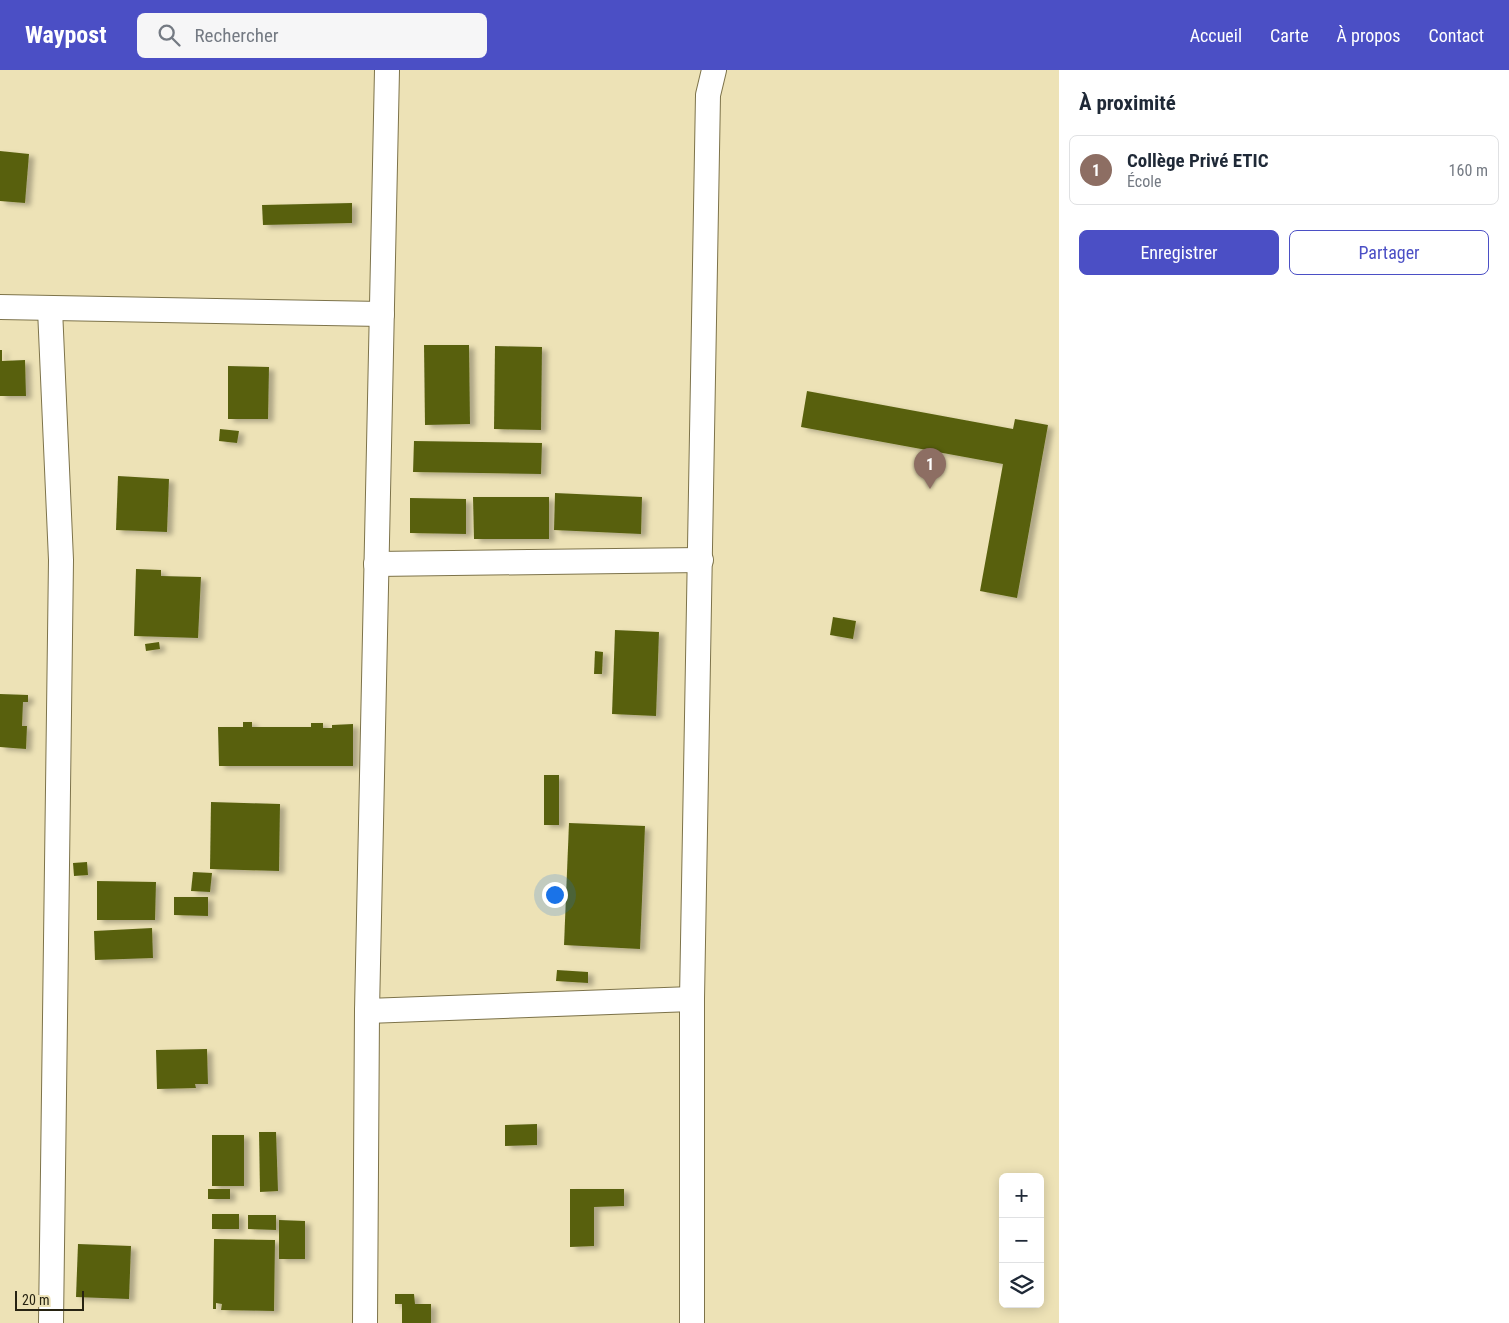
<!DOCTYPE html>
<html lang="fr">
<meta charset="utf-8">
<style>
body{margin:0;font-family:"Roboto Condensed",sans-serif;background:#f6f6f7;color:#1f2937}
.controls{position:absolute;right:15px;bottom:15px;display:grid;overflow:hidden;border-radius:8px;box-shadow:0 2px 12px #0003}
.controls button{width:45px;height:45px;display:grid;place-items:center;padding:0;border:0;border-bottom:1px solid #e0e1e3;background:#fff;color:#1f2937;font:25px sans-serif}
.scale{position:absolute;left:15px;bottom:12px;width:69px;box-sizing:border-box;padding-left:5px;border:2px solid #272312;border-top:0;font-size:14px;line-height:18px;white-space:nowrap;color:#272312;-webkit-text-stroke:4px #ede2b6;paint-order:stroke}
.you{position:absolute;left:554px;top:824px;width:18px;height:18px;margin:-12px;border:4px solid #fff;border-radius:50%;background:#1a73e8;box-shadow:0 0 0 8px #1a73e833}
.badge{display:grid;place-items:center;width:32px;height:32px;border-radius:50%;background:#4b4fc5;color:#fff;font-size:16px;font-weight:700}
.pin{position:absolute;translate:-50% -41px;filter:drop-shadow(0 1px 2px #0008)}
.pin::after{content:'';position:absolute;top:26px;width:18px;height:15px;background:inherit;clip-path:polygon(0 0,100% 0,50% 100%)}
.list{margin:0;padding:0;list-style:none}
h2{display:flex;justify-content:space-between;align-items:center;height:65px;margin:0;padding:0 20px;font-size:21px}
h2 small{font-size:16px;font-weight:400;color:#747a83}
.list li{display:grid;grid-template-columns:32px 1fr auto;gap:15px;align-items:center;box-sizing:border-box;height:70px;margin:0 10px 10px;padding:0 10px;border:1px solid #e0e1e3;border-radius:8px}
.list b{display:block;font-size:19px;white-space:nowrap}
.list p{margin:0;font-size:16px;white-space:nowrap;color:#747a83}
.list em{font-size:16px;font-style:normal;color:#747a83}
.actions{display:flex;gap:10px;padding:15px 20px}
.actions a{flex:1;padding:11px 0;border:1px solid #4b4fc5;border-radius:8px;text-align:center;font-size:18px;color:#4b4fc5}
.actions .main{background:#4b4fc5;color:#fff}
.icon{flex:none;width:28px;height:28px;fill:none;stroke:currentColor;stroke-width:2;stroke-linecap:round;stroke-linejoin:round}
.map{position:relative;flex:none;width:1059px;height:1253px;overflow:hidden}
header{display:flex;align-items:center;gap:30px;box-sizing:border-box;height:70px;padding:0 25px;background:#4b4fc5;color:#fff}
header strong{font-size:24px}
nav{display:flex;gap:28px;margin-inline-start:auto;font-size:18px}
.search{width:350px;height:45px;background:#f6f6f7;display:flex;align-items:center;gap:12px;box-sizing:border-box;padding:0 18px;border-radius:8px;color:#747a83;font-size:19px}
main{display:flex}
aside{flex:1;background:#fff}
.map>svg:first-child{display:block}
.building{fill:#586110;filter:url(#shadow)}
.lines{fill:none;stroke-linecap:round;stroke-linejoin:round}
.minor-casing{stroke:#7d734a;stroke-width:26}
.minor{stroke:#fff;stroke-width:24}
</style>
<header>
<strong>Waypost</strong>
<div class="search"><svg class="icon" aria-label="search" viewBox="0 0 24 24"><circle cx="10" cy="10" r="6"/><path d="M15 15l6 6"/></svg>Rechercher</div>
<nav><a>Accueil</a><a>Carte</a><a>À propos</a><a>Contact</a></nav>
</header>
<main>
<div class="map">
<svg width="1059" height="1253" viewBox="0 0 1059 1253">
<defs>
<filter id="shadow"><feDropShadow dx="5.5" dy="3" stdDeviation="2.5" flood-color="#0004"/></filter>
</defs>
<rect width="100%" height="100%" fill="#ede2b6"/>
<g class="building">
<polygon points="0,81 29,84 25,133 0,131"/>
<polygon points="352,133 352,153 263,155 262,135"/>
<polygon points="424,275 469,275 470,354 425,355"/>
<polygon points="495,276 542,277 541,360 494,359"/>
<polygon points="0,280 2,280 2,291 25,290 26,326 0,326"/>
<polygon points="228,296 269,297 268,349 228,349"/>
<polygon points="807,321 1013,359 1015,349 1048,355 1017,528 980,521 1003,394 801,357"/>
<polygon points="220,359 239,361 237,373 219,371"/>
<polygon points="414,371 542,373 541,404 413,402"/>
<polygon points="118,406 169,409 167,462 116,460"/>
<polygon points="555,423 642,427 641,464 554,460"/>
<polygon points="473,427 549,427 549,469 474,469"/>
<polygon points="410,428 466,429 466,464 410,463"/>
<polygon points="136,499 161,500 161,506 201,507 198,568 134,566"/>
<polygon points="833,547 856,551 853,569 830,565"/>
<polygon points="615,560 659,562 656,646 612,644"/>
<polygon points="159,572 160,579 146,581 145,574"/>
<polygon points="595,581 603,582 602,604 594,604"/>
<polygon points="0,624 28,625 28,632 23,632 22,656 27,656 26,679 0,677"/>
<polygon points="243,652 252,652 252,657 311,657 311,653 323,653 323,658 332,658 332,655 353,654 353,696 219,696 218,657 243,657"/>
<rect x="544" y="705" width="15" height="50"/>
<polygon points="211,732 280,734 279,801 210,799"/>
<polygon points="569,753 645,756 640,879 564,875"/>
<polygon points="87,792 88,805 74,806 73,793"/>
<polygon points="193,802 212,803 210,822 191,821"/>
<polygon points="97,811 156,812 155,850 97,850"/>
<polygon points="174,827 208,827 208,846 174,845"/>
<polygon points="152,858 153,888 95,890 94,861"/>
<polygon points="557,900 588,902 588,913 556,911"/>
<polygon points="207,979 208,1014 195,1014 196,1018 157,1019 156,980"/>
<polygon points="537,1054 537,1075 505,1076 505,1055"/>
<polygon points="259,1062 276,1062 278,1121 260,1122"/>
<rect x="212" y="1065" width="32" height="51"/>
<rect x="208" y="1119" width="22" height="10"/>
<polygon points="570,1119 624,1119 624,1136 594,1137 594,1176 570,1177"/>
<rect x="212" y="1144" width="27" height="15"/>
<polygon points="248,1145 276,1145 276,1160 248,1159"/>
<polygon points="279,1150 305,1151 305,1189 279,1189"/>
<polygon points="214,1169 275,1170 274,1241 221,1240 222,1234 216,1233 216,1239 213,1239"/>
<polygon points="78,1174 131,1176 129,1229 76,1227"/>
<polygon points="395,1224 414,1224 415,1234 431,1234 431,1253 402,1253 402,1234 395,1234"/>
</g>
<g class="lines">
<g class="minor-casing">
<g id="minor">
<polyline points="0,237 382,244"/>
<polyline points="50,239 61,490 51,1253"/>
<polyline points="376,494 701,490"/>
<polyline points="367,941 692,929"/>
<polyline points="365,1253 367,941 387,0"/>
<polyline points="692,1253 692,929 708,25 714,0"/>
</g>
</g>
<use href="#minor" class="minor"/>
</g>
</svg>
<div class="controls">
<button>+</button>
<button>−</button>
<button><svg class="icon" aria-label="layers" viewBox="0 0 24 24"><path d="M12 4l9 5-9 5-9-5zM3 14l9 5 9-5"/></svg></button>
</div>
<div class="scale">20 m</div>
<div class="you"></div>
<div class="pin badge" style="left:930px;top:419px;background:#8d6e63">1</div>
</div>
<aside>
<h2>À proximité<small></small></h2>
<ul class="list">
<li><span class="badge" style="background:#8d6e63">1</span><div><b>Collège Privé ETIC</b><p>École</p></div><em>160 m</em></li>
</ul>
<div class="actions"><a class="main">Enregistrer</a><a>Partager</a></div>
</aside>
</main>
